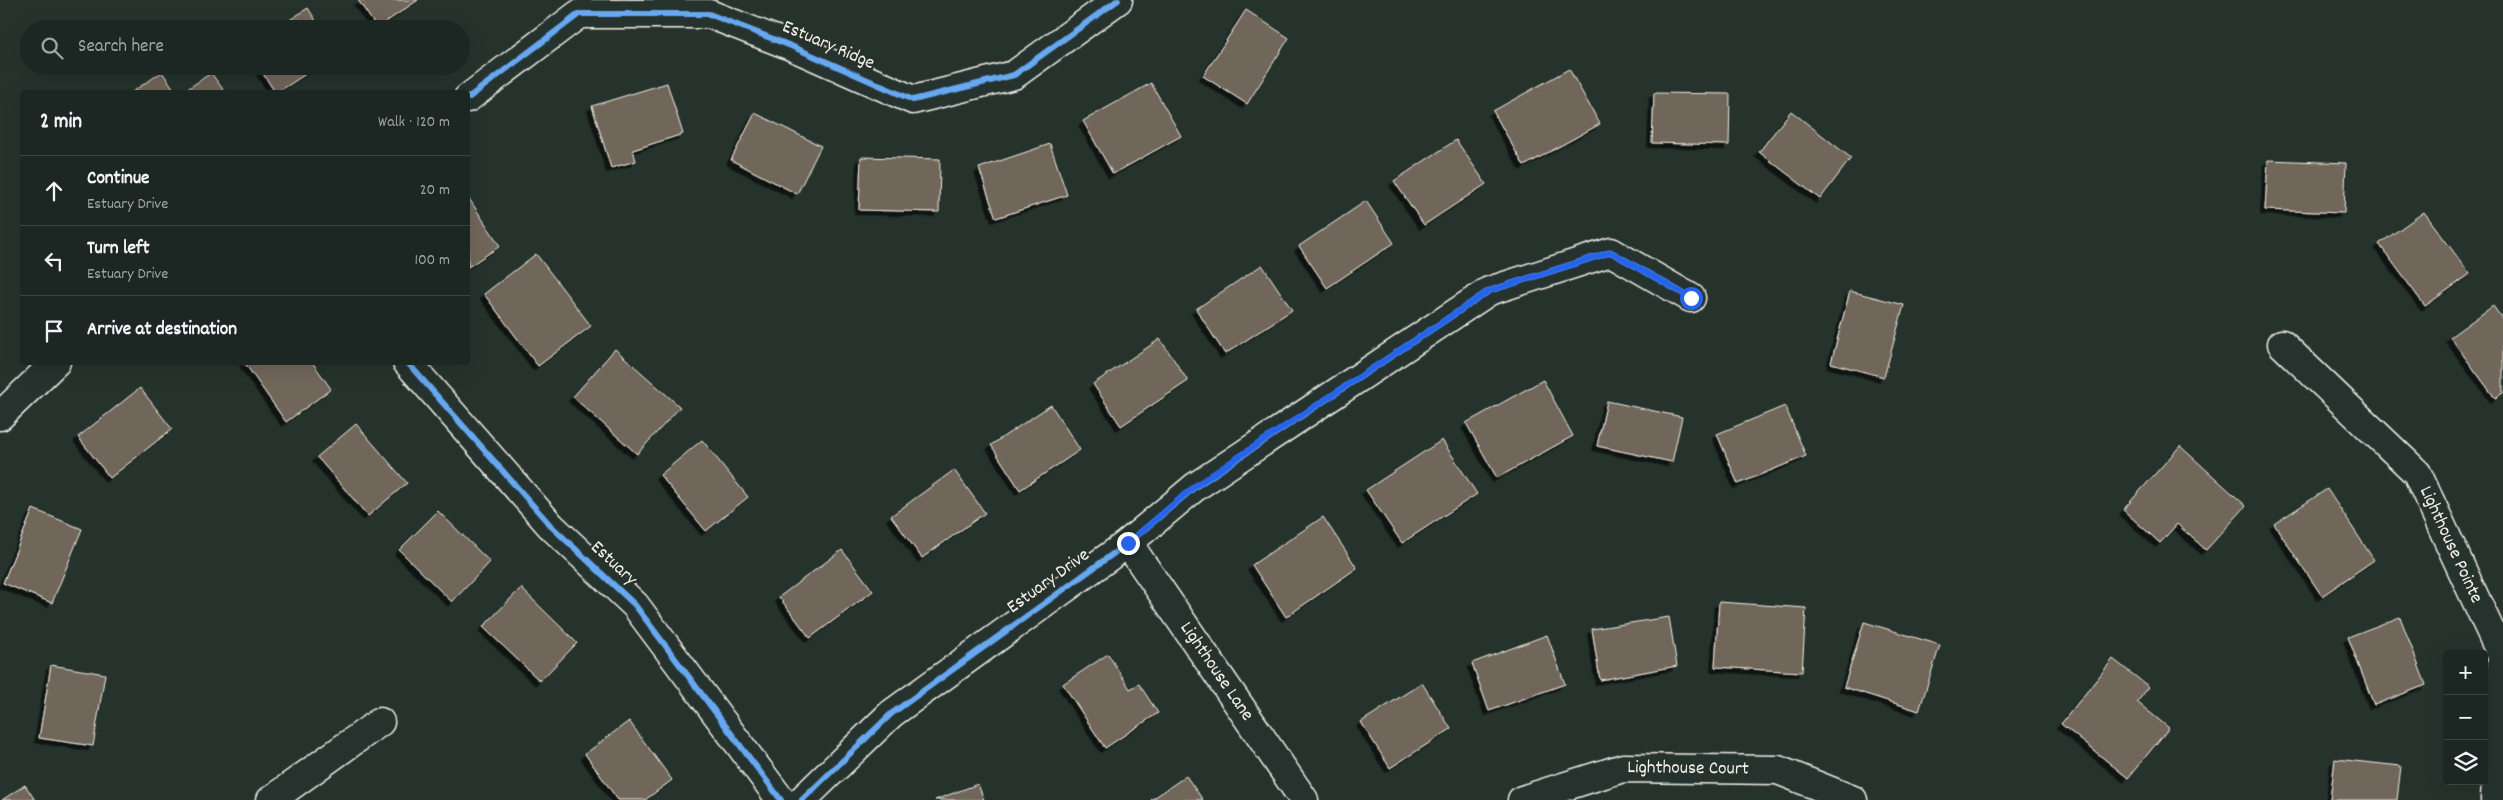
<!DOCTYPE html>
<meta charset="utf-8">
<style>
body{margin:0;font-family:Dekko,sans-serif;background:#29322f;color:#f1f3f6}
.controls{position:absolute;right:15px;bottom:15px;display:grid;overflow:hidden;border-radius:5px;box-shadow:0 5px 20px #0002}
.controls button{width:45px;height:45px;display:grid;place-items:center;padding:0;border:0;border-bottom:1px solid #3a4340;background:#1c2622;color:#f1f3f6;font:25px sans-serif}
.stop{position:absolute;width:15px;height:15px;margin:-11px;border:4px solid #2563eb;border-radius:50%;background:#fff}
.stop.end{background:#2563eb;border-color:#fff;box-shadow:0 1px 5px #0008}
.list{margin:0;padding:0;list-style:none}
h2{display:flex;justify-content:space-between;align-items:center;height:65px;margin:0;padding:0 20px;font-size:21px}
h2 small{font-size:16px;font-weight:400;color:#a0a5a5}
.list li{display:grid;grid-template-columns:32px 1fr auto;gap:15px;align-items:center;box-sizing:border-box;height:70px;padding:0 20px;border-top:1px solid #3a4340}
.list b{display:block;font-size:19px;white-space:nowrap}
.list p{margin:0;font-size:16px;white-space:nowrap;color:#a0a5a5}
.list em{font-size:16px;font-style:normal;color:#a0a5a5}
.icon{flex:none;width:28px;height:28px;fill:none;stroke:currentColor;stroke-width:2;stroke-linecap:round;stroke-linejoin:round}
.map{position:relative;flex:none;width:2503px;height:800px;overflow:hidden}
.search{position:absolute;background:#1c2622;box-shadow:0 5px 20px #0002;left:20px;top:20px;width:450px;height:55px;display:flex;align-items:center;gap:12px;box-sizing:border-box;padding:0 18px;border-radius:28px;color:#a0a5a5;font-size:19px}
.panel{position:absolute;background:#1c2622;box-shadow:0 5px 20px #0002;left:20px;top:90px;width:450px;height:275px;border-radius:5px}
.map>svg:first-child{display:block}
.building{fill:#71665a;stroke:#f4f1e8;filter:url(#shadow)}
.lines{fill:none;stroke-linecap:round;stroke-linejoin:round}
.minor-casing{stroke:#f4f1e8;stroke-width:31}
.minor{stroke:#26332d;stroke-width:28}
.cycleway-casing{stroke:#26332d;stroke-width:9}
.cycleway{stroke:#66a8f1;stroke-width:6}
.route{stroke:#2563eb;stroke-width:6}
.labels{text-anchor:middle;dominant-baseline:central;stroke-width:4.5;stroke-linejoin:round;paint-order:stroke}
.street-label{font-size:19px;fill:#f4f1e8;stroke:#26332d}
</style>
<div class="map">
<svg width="2503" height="800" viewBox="0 0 2503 800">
<defs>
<filter id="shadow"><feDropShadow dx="-4.5" dy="4.5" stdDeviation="0" flood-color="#0009"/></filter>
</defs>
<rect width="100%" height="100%" fill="#26332d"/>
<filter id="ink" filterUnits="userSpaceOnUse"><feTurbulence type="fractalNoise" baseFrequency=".02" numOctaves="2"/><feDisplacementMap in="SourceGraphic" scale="10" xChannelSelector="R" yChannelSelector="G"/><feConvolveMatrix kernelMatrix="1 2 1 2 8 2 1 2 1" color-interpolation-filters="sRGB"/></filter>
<g filter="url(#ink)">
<g class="building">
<polygon points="358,0 418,0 377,28"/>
<polygon points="308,8 321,29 276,29"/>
<polygon points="1246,10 1289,38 1247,104 1203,76"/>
<polygon points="258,66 318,66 278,92 275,92"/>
<polygon points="1569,69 1600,124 1524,166 1493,111"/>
<polygon points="162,72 176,92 132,92"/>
<polygon points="211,73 225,92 183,92"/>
<polygon points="667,83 683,134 633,150 636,161 611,168 592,106"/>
<polygon points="1151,83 1181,136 1113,174 1083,121"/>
<polygon points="1654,93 1730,94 1729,145 1652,143"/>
<polygon points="1791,111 1851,158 1820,199 1759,152"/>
<polygon points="755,113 821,146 797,194 731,160"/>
<polygon points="1456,140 1486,184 1424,225 1394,181"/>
<polygon points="1050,144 1067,195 996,218 979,168"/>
<polygon points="861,157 940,159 939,212 859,210"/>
<polygon points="2268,160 2346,163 2344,213 2265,210"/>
<polygon points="468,197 500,246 468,267"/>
<polygon points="1366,201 1394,243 1327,288 1299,246"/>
<polygon points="2424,212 2470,274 2425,306 2379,244"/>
<polygon points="536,254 591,326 538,366 484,294"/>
<polygon points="1262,265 1292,310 1225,354 1196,309"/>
<polygon points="1850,291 1904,305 1884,377 1831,363"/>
<polygon points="2493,306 2503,320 2503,393 2495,398 2450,337"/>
<polygon points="1160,339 1188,381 1121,426 1093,384"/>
<polygon points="615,349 680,407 637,454 573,397"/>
<polygon points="244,362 312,362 331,389 286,422"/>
<polygon points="1543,380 1573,436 1497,478 1466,423"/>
<polygon points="140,388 172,429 110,478 78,437"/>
<polygon points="1607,401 1682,417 1672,462 1597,446"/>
<polygon points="1051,405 1080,450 1020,490 991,445"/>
<polygon points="1785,406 1806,456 1738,484 1717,434"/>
<polygon points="356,424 407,483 368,516 317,457"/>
<polygon points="702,440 748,497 706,531 660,475"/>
<polygon points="1442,440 1477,494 1402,543 1366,490"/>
<polygon points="2180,446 2246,506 2206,550 2177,524 2160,543 2123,510"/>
<polygon points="954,470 985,513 922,558 891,516"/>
<polygon points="2327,489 2374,560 2322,596 2274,524"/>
<polygon points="33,509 82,529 52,603 3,583"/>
<polygon points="438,511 490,562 452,602 399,550"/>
<polygon points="1323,517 1357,568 1286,617 1252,565"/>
<polygon points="842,550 873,591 810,638 779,597"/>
<polygon points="521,588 577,643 540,681 483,627"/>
<polygon points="1719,602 1806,608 1802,672 1715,667"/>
<polygon points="1669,617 1677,666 1600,680 1592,629"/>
<polygon points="2400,617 2426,685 2374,705 2348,637"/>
<polygon points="1864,622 1940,645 1919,711 1844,687"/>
<polygon points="1547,635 1565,684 1489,711 1472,663"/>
<polygon points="1108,654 1130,689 1139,684 1158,713 1105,748 1063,684"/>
<polygon points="2113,659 2149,687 2137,702 2169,728 2128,778 2061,724"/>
<polygon points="51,665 105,674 93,746 39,738"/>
<polygon points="1422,683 1451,729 1390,768 1361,722"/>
<polygon points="629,721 672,780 645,800 618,800 585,754"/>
<polygon points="2335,759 2401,766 2397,800 2330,800"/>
<polygon points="1186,776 1203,800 1151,800"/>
<polygon points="978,784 984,800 935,800"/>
<polygon points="25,785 35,800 2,800"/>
</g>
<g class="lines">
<g class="minor-casing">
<g id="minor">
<polyline points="468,98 579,14 709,14 791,46 913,100 1014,75 1118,0"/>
<path id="s1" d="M2282 344 2417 473 2502 656 2495 800"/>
<polyline points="407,362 551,526 635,605 781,800"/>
<polyline points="0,416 56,362"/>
<path id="s2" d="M1128 543 1304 800"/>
<polyline points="271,800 380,722"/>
<polyline points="802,800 891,714 1128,543 1195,487 1489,291 1611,252 1691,298"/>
<path id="s3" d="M1522 800 1623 768 1778 770 1853 800"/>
</g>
</g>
<use href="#minor" class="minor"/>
<g class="cycleway-casing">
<g id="cycleway">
<polyline points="468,98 579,14 709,14 791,46 913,100 1014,75 1118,0"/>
<polyline points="407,362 551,526 635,605 781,800"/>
<polyline points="802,800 891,714 1128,543 1195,487 1489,291 1611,252 1691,298"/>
</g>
</g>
<use href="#cycleway" class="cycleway"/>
</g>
</g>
<g class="lines" filter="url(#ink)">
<polyline class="route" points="1128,543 1195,486 1489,291 1611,252 1691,298"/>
</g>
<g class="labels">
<g class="street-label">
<text transform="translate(828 46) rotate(23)">Estuary Ridge</text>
<text stroke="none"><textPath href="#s1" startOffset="266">Lighthouse Pointe</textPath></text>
<text transform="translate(613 564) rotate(43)">Estuary</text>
<text transform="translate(1049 582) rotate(-36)">Estuary Drive</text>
<text stroke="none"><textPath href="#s2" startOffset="156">Lighthouse Lane</textPath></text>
<text stroke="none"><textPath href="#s3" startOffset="171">Lighthouse Court</textPath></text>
</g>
</g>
</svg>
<div class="controls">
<button>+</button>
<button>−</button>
<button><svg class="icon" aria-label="layers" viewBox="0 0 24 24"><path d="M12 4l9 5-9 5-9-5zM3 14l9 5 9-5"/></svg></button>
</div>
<div class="stop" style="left:1691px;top:298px"></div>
<div class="stop end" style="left:1128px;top:543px"></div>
<div class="search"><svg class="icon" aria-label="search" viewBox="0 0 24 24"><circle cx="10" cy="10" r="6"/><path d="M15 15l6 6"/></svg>Search here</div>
<section class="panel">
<h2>2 min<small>Walk · 120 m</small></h2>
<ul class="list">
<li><svg class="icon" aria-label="ahead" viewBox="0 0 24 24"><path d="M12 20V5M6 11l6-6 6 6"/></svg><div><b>Continue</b><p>Estuary Drive</p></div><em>20 m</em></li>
<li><svg class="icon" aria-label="left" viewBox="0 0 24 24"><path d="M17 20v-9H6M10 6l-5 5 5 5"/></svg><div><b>Turn left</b><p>Estuary Drive</p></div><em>100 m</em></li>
<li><svg class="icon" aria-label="arrive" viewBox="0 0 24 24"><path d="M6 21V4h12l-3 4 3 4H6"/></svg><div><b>Arrive at destination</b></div></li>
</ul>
</section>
</div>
